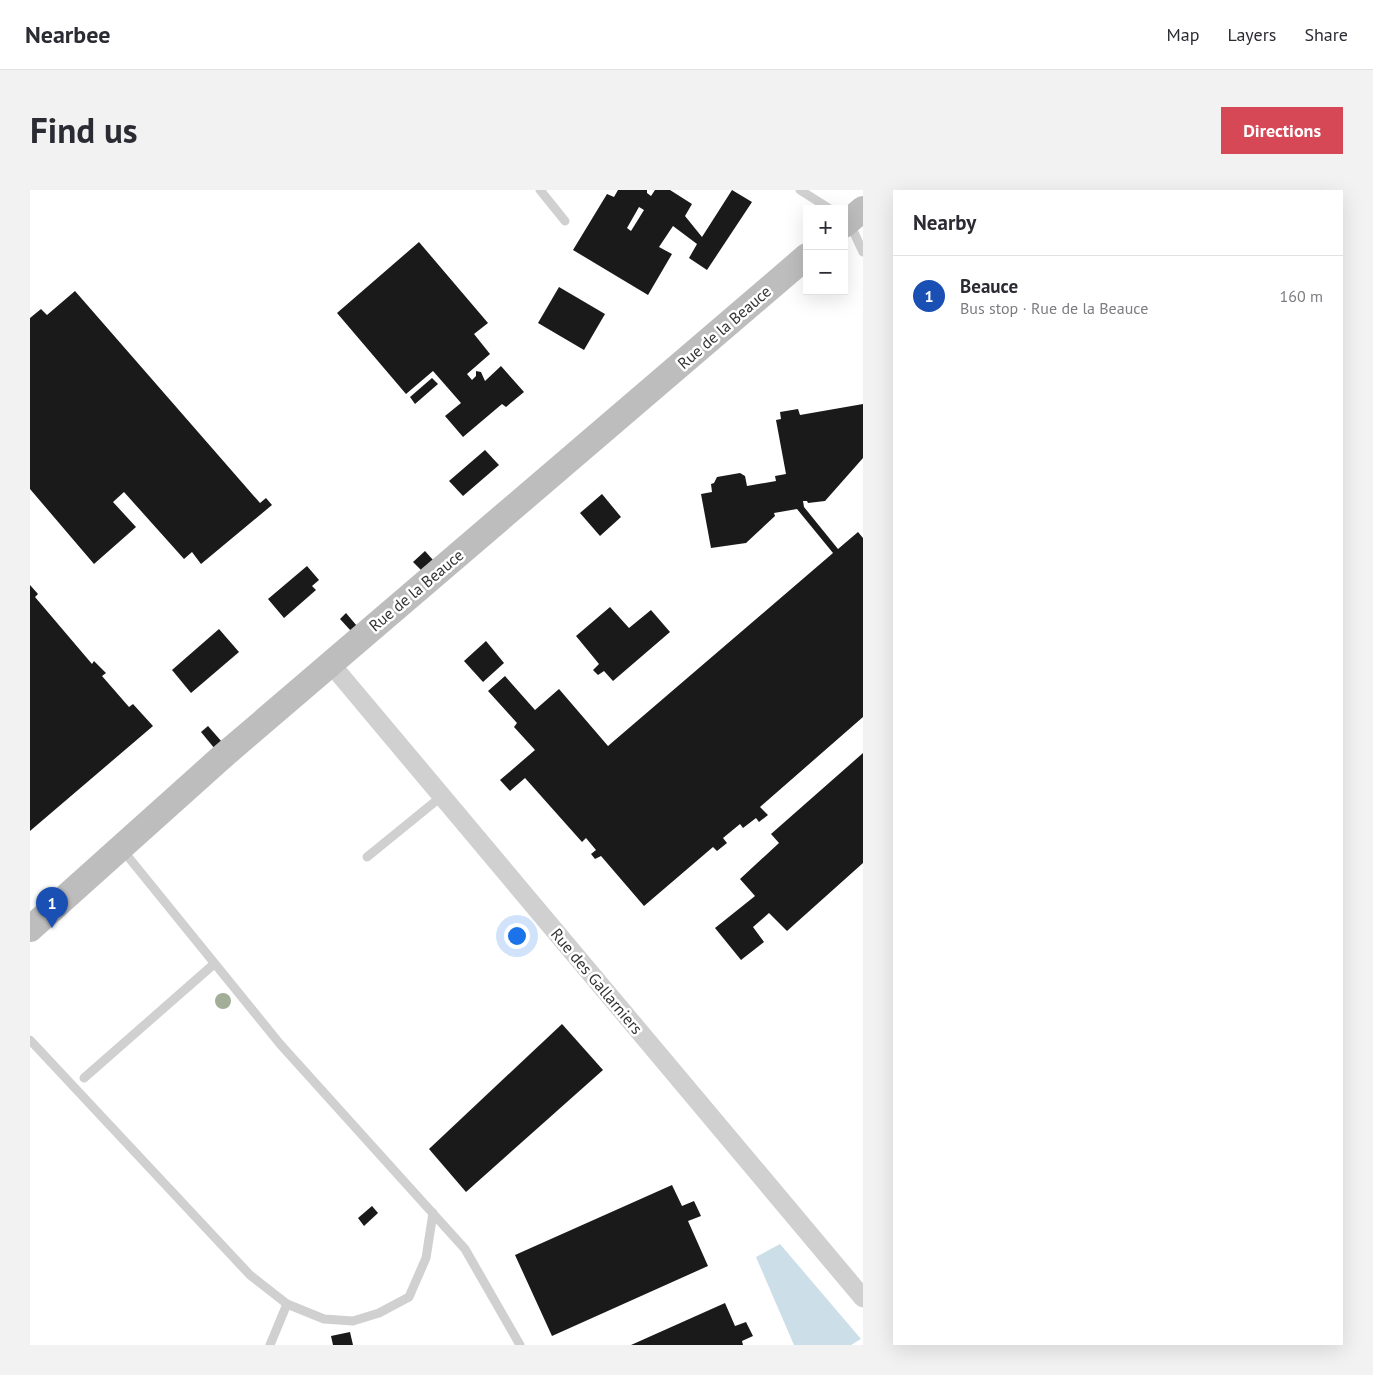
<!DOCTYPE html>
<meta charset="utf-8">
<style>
body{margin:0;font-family:"PT Sans",sans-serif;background:#f2f2f3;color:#2b2b33}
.controls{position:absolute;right:15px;top:15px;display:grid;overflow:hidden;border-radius:0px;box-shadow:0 5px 20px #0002}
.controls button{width:45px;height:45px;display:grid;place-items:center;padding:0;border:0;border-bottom:1px solid #e1e1e2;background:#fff;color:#2b2b33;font:25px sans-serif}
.you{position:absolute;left:486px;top:745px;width:18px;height:18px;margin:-12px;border:4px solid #fff;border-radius:50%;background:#1a73e8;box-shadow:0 0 0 8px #1a73e833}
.badge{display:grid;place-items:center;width:32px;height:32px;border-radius:50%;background:#d74857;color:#fff;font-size:16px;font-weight:700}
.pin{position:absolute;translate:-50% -41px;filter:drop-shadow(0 1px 2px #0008)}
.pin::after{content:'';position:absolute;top:26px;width:18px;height:15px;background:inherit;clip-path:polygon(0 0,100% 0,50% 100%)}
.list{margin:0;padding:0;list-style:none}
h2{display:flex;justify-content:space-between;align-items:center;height:65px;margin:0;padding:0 20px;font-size:21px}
h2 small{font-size:16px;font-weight:400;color:#7c7c81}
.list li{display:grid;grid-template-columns:32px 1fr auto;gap:15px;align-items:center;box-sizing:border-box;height:80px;padding:0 20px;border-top:1px solid #e1e1e2}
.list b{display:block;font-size:19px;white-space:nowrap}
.list p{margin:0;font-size:16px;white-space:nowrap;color:#7c7c81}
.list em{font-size:16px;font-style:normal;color:#7c7c81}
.map{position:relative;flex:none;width:833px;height:1155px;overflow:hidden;border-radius:0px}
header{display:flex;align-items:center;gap:30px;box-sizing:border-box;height:70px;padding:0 25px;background:#fff;border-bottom:1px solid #e1e1e2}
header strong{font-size:24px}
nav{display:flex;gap:28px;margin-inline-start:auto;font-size:18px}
.intro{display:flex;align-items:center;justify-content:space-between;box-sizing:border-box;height:120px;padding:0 30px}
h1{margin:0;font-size:35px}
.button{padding:12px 22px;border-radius:0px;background:#d74857;color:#fff;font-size:18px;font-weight:700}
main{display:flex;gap:30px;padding:0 30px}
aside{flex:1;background:#fff;border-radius:0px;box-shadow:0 5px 20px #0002}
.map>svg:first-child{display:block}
.water{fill:#ccdee7}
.building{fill:#1a1a1a;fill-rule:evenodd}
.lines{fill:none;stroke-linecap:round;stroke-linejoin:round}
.lane{stroke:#d0d0d0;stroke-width:9}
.street{stroke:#d0d0d0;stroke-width:19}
.secondary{stroke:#bdbdbd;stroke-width:26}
.tree{fill:#a3ae98}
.labels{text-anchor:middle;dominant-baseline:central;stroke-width:5;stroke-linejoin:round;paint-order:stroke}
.street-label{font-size:16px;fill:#333;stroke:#fff}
</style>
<header>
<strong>Nearbee</strong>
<nav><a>Map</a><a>Layers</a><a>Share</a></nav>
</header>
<div class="intro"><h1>Find us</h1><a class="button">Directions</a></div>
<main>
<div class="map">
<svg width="833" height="1155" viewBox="0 0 833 1155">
<rect width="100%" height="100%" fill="#fff"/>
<polygon class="water" points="750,1054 831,1149 821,1155 764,1155 726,1067"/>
<g class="building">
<path d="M588 0H617V3L621 6 625 0H640L662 14 655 26 672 47 702 0 722 12 677 80 659 68 667 54 643 36 629 57 642 64 618 105 543 60 577 4 584 7ZM609 17 614 20 601 41 597 38Z"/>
<polygon points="389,52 458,133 444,144 460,164 437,184 442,190 446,186 446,181 451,182 455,191 471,176 494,202 476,217 472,214 433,247 415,226 431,213 403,181 376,204 307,123"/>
<polygon points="529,97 575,124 554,160 508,133"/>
<polygon points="45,101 230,313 236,308 242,315 171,374 162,362 154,369 94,302 83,312 106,337 64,374 0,299 0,128 11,119 17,125"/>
<polygon points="402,188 408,194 385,214 380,207"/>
<polygon points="833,214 833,268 795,311 778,313 777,311 773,311 774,317 808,359 828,342 833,348 833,527 730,617 738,625 729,632 726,628 713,638 710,634 693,648 697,653 687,661 683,657 614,716 571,666 565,669 561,664 566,660 556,648 552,652 495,588 480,601 470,590 505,560 484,537 487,533 458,501 475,486 505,520 529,499 578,556 803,363 767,319 744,323 745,326 716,353 681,358 671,304 682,302 681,294 684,293 687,287 710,283 715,286 717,296 746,291 745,286 756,284 746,230 751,229 750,222 768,219 770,225"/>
<polygon points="455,260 469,275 433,306 419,291"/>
<polygon points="572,304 591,327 570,346 550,323"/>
<polygon points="395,361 403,370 391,380 383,372"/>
<polygon points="277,376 289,390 282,396 286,400 254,428 238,409"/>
<polygon points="0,395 8,404 5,407 62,474 64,471 76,483 72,486 99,517 103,514 123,536 0,641"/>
<polygon points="580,417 599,438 621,420 640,442 583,491 574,481 568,485 563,480 569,474 546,446"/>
<polygon points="316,423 327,436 321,441 310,429"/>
<polygon points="189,439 209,462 161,503 142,480"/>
<polygon points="456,451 474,473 453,492 434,471"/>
<polygon points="178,536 192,552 185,559 171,542"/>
<polygon points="833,563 833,673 757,741 739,723 723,737 734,752 711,770 685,738 725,706 710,689 749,653 741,644"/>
<polygon points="532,834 573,880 436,1002 399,959"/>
<polygon points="642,995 652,1016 664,1011 671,1026 658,1031 678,1076 522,1146 485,1065"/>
<polygon points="342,1016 348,1023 334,1036 328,1028"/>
<polygon points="695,1113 705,1136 716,1132 723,1146 712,1151 713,1155 601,1155"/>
<polygon points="320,1142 323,1155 303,1155 301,1146"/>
</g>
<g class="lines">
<g class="lane">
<polyline points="510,0 535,31"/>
<polyline points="770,0 800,19"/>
<polyline points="820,34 833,62"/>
<polyline points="91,658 250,854 435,1059 490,1155"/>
<polyline points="337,667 412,606"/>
<polyline points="0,850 220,1085 257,1114 294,1129 323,1131 349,1123 379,1107 396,1068 403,1023"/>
<polyline points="54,888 184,774"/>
<polyline points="240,1155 257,1114"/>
</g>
<polyline class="street" points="301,474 833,1108"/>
<g class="secondary">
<polyline points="814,35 833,19"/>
<polyline points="0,739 193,566 777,66"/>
</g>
</g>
<circle class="tree" cx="193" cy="811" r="8"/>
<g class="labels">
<g class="street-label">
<text transform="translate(694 137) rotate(-41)">Rue de la Beauce</text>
<text transform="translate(386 400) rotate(-40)">Rue de la Beauce</text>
<text transform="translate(567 791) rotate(50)">Rue des Gallarniers</text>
</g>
</g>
</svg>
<div class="controls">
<button>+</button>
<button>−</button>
</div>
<div class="you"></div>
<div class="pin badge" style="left:22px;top:738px;background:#1a4fb4">1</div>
</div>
<aside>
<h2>Nearby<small></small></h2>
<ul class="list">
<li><span class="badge" style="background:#1a4fb4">1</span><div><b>Beauce</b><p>Bus stop · Rue de la Beauce</p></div><em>160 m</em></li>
</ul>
</aside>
</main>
